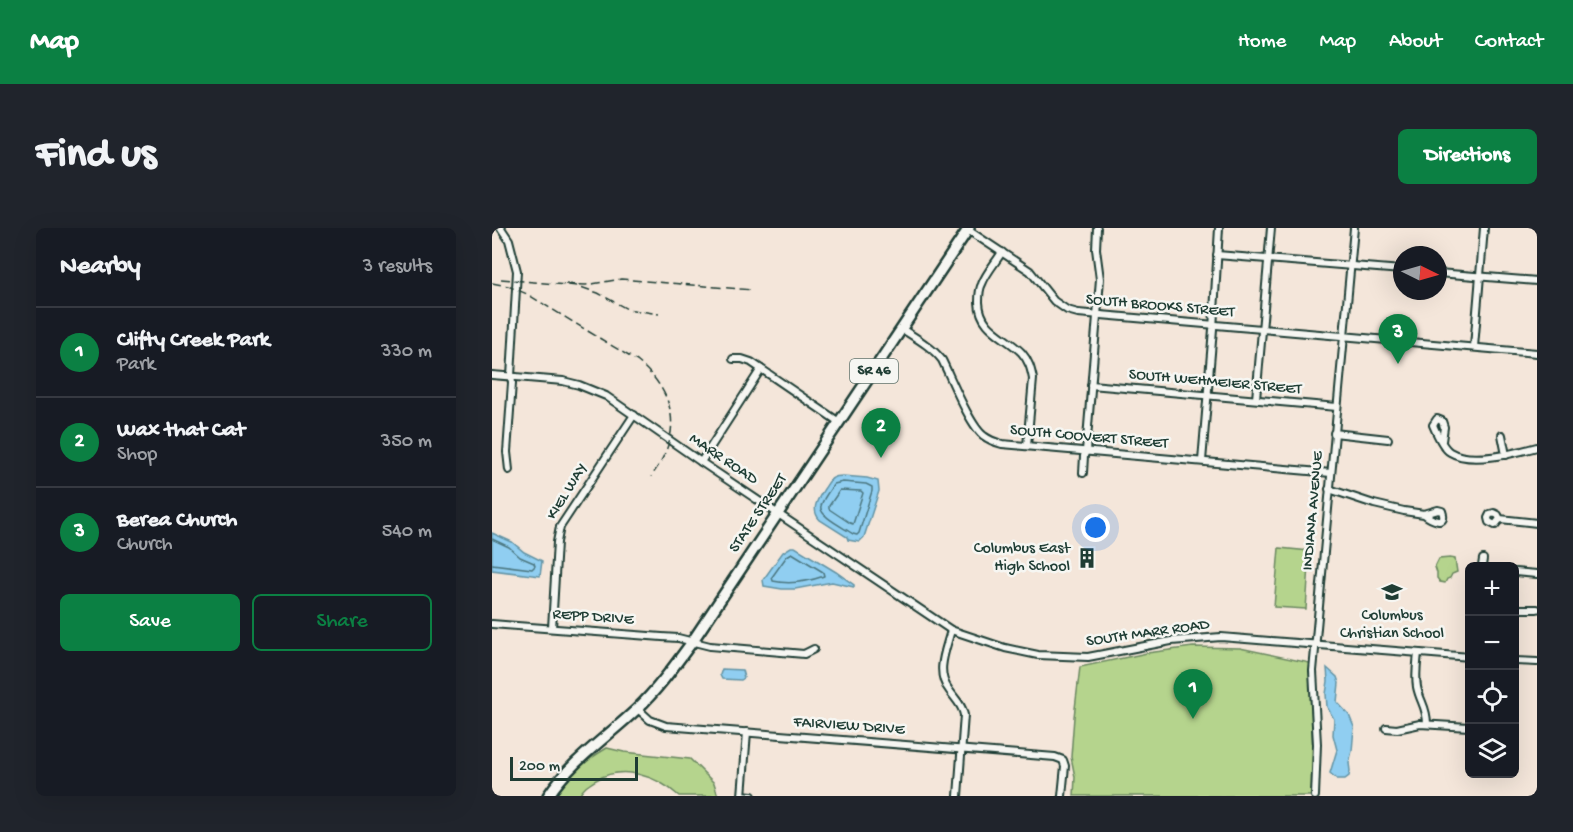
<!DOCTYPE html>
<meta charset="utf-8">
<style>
body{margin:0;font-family:"Gochi Hand",sans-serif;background:#20242c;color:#f1f3f6}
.controls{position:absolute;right:18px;bottom:18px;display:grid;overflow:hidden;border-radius:9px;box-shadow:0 6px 24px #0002}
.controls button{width:54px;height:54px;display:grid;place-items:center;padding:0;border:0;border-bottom:2px solid #363941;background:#171b24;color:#f1f3f6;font:30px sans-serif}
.compass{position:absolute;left:901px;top:18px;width:54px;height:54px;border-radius:50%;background:#171b24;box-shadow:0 6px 24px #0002;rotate:95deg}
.scale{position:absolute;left:18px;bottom:15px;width:128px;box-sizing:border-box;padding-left:6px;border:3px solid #1f3d34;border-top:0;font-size:16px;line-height:21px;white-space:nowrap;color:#1f3d34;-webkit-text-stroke:4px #f6f6f2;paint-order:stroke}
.you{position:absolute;left:604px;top:300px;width:21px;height:21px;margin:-15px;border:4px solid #fff;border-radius:50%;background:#1a73e8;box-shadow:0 0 0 9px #1a73e833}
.badge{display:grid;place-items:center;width:39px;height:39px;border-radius:50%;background:#0b8043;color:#fff;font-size:20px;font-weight:700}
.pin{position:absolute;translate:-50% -50px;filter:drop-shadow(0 2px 3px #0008)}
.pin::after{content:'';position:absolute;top:32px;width:21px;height:18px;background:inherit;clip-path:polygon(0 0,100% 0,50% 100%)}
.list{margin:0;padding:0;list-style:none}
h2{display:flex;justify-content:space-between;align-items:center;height:78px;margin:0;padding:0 24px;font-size:26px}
h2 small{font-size:20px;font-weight:400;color:#9ea1a6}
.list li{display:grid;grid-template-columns:39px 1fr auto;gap:18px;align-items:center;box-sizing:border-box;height:90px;padding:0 24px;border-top:2px solid #363941}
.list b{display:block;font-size:22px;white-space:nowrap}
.list p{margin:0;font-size:20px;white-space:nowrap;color:#9ea1a6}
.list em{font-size:20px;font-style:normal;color:#9ea1a6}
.actions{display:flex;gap:12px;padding:18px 24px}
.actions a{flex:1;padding:14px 0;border:2px solid #0b8043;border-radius:9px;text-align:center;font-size:21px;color:#0b8043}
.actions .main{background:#0b8043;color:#fff}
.icon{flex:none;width:33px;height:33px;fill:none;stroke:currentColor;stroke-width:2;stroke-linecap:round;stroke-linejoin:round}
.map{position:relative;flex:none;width:1045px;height:568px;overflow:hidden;border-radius:9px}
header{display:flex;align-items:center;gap:36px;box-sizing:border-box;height:84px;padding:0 30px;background:#0b8043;color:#fff}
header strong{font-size:28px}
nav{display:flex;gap:33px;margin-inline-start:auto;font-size:21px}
.intro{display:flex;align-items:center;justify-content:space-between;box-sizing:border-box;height:144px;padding:0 36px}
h1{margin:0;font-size:42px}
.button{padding:15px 27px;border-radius:9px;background:#0b8043;color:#fff;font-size:21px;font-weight:700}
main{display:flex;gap:36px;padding:0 36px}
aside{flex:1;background:#171b24;border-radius:9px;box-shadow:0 6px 24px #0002}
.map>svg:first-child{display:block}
.green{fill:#b5d48d;stroke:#6a8860;stroke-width:1.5}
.water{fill:#90cef1;stroke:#6394a5;stroke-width:1.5}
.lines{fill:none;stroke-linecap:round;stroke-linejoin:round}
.shore{stroke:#4c7780;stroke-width:1.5}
.minor-casing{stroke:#1f3d34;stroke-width:10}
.highway-casing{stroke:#1f3d34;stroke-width:14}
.minor{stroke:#f6f6f2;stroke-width:6}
.highway{stroke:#f6f6f2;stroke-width:9}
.rail{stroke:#1f3d34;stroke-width:1.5;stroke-dasharray:9 4.5;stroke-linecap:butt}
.labels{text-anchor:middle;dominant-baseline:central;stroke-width:5;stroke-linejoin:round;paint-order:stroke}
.shield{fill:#f6f6f2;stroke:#60746d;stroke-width:1.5}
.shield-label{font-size:15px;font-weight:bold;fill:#1f3d34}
.street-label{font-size:16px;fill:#1f3d34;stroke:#f6f6f2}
.poi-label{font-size:16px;fill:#1f3d34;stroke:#f6f6f2;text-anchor:end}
</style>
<header>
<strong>Map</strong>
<nav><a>Home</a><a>Map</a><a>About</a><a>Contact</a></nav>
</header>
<div class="intro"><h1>Find us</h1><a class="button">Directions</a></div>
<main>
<aside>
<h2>Nearby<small>3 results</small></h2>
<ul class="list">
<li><span class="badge">1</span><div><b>Clifty Creek Park</b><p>Park</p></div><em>330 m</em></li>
<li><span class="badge">2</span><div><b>Wax that Cat</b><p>Shop</p></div><em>350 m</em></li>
<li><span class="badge">3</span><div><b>Berea Church</b><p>Church</p></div><em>540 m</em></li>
</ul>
<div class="actions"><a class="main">Save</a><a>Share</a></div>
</aside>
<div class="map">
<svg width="1045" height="568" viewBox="0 0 1045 568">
<rect width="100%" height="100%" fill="#f4e6da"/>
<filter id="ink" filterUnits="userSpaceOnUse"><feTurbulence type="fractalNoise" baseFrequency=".0167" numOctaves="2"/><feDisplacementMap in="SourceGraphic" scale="12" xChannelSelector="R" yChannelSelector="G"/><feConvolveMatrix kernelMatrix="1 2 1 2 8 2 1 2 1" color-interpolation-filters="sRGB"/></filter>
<g filter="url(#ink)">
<g class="green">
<polygon points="787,320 818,323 814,381 782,379"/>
<polygon points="958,330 963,331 965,344 960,346 958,350 955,351 953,355 948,354 945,350 945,345 943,339 947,331"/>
<polygon points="701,419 748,420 818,435 821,534 819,568 582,568 583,549 579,529 582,489 588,439 655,425"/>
<path d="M115 520 132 524 198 531 222 555 226 568H187C165 548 131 536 104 552 96 557 91 560 87 568H63C79 545 91 534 115 520Z"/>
</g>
<g class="water">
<path d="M351 248 375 250 386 253 387 263 372 309 367 314 356 312 355 309 328 292C318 281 326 271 332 261 335 257 337 252 341 250 344 248 347 248 351 248Z"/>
<polygon points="0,305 20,314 32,324 50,333 48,348 0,342"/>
<polygon points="299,319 303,319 344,344 362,357 362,359 340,354 303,361 290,361 272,358 271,352 291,324"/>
<polygon points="835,440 845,449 847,455 845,474 857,487 862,499 860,523 857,535 858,543 857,548 853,551 845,551 838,545 845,522 841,507 842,491 835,479 834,466 836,453"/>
<polygon points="230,441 250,442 252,450 249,452 230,451 228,447"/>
</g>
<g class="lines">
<g class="shore">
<path d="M351 254 374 256 380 259V263L367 305 365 307 361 306C353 300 326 288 329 278 331 270 338 262 342 256Z"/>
<polygon points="348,262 369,263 371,265 361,296 358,295 337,281 337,278"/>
<polyline points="0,311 17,319 28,329 42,335 43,338 40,341 0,336"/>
<path d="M300 325 331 344 332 348C315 354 298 357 281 353L280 349 295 328Z"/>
</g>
<g class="minor-casing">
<g id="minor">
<polyline points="9,0 17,12 25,43 19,148 20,155 15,224 17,242"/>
<polyline points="476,2 538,43 562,73 575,82 586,85 1045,125"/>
<path d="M510 24C504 34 494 45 490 56 487 61 487 68 487 74 488 102 514 108 530 125 537 133 539 141 541 151L535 218"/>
<polyline points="725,27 910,42"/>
<polyline points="946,45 1045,53"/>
<path d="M410 101C424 110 440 119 450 132 459 150 478 198 492 208 497 212 503 214 510 216L839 245"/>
<polyline points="982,119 992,0"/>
<polyline points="241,131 250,131 259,134 347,194"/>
<polyline points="0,147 71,153 87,157 114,168 209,234 459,402 513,420 546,427 596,429 679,413 729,409 978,429"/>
<polyline points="599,157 845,179"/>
<polyline points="764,171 779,0"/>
<polyline points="842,205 896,211"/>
<polyline points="1010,207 1014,227"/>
<path d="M950 213 952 199 950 193 945 191 941 197C944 204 951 220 958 224 979 237 1023 225 1045 219"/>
<polyline points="710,233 721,101 727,0"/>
<polyline points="209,234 269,141"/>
<polyline points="591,245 592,228 594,223 608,51 604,21 605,0"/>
<path d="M837 261 882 276 912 283 932 286 946 282 950 283C956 300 938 291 932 286"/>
<polyline points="1008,291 1003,297 997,294 996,290 998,286 1002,285 1006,287 1008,291 1045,295"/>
<polyline points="990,338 991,331"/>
<polyline points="1023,344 1045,346"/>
<polyline points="1023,381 1045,381"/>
<polyline points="0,396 170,409 186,410 218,418 312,426 322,421"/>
<polyline points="60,400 65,314 68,299 142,187"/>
<path d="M459 402C454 422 443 444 457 462 463 471 470 476 472 487L466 568"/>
<path d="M926 425C925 436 923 448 925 459 928 474 935 479 935 496"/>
<polyline points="1023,433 1045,434"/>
<polyline points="146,481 158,492 174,498 563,529 571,532 573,538 570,568"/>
<polyline points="894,500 905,501 928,496 977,499"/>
<polyline points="250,567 260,568"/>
<polyline points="250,568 255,504"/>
<polyline points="823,568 825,516 821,443 862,0"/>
</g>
</g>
<g class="highway-casing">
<path id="highway" d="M56 568C80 532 113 511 145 481 166 461 183 437 200 414L477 0"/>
</g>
<use href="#minor" class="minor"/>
<use href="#highway" class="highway"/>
<g class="rail">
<polyline points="9,51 86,58 106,65 135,81 167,86"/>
<path d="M0 55 16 58 35 66 145 133C172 155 188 185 175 220 171 231 165 240 159 249"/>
<polyline points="73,56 94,57 129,51 261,62"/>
</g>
</g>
</g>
<defs>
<g id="building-bare" transform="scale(1.62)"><path d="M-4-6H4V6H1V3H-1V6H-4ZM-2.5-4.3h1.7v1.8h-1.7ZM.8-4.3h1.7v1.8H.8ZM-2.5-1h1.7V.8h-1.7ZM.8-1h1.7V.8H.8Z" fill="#1f3d34" stroke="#f6f6f2" stroke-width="2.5" paint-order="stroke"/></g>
<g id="school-bare" transform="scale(1.62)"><path d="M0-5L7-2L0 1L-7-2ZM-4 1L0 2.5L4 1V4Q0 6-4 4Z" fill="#1f3d34" stroke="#f6f6f2" stroke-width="2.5" paint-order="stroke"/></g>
</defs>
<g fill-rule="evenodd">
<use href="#building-bare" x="595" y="330"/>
<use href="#school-bare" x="900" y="364"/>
</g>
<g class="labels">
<rect class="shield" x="358" y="131" width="48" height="24" rx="4.5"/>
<g class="shield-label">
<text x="382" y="143">SR 46</text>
</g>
<g class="street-label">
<text transform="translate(668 79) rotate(5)">SOUTH BROOKS STREET</text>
<text transform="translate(723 155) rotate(5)">SOUTH WEHMEIER STREET</text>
<text transform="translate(597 210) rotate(5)">SOUTH COOVERT STREET</text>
<text transform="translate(231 232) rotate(34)">MARR ROAD</text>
<text transform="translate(76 264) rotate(-58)">KIEL WAY</text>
<text transform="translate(822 283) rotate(-85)">INDIANA AVENUE</text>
<text transform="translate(267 286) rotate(-56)">STATE STREET</text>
<text transform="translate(101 390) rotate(4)">REPP DRIVE</text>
<text transform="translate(656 406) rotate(-8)">SOUTH MARR ROAD</text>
<text transform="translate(357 499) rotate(4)">FAIRVIEW DRIVE</text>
</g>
<g class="poi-label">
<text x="578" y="321">Columbus East<tspan x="578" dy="18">High School</tspan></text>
<text x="900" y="388" text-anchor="middle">Columbus<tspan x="900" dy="18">Christian School</tspan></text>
</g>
</g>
</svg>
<div class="controls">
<button>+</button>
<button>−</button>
<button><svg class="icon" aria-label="locate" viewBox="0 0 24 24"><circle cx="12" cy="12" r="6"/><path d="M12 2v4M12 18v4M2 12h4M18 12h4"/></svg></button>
<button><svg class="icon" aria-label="layers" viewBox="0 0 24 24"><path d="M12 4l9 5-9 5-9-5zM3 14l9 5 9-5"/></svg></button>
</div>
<svg class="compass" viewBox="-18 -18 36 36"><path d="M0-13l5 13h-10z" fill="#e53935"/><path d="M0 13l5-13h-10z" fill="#9ea1a6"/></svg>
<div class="scale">200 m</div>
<div class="you"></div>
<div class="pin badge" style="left:701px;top:491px">1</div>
<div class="pin badge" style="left:389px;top:230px">2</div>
<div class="pin badge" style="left:906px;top:136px">3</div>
</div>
</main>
